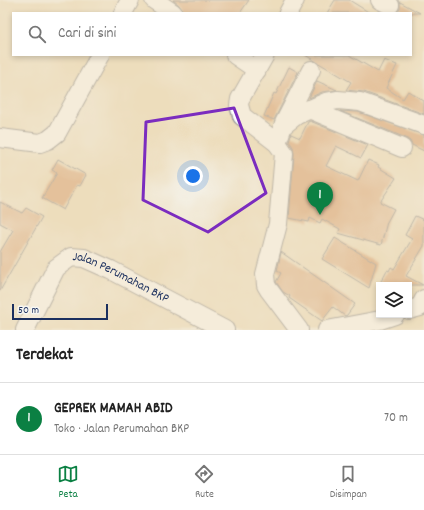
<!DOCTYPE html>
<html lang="id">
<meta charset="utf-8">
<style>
body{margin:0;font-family:Dekko,sans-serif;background:#f2f2f2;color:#222}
.controls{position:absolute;right:12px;bottom:12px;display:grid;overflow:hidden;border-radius:0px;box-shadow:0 2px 6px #0003}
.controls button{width:36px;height:36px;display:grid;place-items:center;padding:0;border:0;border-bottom:1px solid #e0e0e0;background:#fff;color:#222;font:20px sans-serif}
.scale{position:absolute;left:12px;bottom:10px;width:96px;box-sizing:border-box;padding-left:4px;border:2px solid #1b2f5e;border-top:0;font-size:11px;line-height:14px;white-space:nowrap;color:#1b2f5e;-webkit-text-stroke:3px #f6f6f2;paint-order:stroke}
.you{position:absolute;left:193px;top:176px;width:14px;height:14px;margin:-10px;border:3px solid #fff;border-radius:50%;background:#1a73e8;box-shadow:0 0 0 6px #1a73e833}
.badge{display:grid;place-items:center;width:26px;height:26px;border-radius:50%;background:#0b8043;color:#fff;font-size:13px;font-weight:700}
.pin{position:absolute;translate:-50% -33px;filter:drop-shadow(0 1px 2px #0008)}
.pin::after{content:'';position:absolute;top:21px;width:14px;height:12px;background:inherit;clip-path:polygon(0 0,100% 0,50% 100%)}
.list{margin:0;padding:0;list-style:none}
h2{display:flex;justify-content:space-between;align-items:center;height:52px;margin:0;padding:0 16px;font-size:17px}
h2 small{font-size:13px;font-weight:400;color:#767676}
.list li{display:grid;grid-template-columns:26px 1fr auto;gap:12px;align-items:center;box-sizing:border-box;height:72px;padding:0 16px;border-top:1px solid #e0e0e0}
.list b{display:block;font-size:15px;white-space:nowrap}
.list p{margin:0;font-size:13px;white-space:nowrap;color:#767676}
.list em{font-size:13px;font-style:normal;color:#767676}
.icon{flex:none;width:22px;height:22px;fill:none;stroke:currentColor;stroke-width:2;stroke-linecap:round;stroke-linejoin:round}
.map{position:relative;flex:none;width:424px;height:330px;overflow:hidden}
.search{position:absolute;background:#fff;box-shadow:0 2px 6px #0003;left:12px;right:12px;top:12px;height:44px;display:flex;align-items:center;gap:10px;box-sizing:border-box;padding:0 14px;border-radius:0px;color:#767676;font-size:15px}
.sheet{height:124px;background:#fff}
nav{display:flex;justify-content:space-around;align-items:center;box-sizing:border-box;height:56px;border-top:1px solid #e0e0e0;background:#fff;font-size:11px;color:#767676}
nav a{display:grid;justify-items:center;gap:2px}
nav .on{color:#0b8043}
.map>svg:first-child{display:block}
.building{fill:#d9a073}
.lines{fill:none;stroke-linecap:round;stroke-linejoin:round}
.minor-casing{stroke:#84868d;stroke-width:20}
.minor{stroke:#fff;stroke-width:18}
.marked{fill:none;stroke:#7b2cbf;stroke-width:3;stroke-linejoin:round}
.labels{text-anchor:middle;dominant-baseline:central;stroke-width:4;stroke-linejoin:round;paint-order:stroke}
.street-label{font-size:13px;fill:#1b2f5e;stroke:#f6f6f2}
</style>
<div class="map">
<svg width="424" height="330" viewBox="0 0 424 330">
<rect width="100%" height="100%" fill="#f6f6f2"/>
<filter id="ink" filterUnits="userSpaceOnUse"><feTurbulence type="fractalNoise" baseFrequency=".025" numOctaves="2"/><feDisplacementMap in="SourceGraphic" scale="8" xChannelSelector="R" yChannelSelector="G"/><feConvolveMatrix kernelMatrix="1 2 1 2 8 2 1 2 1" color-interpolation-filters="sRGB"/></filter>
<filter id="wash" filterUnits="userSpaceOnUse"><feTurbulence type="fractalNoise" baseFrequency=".012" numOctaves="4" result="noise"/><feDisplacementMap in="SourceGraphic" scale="16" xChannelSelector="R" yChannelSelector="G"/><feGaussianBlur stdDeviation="0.9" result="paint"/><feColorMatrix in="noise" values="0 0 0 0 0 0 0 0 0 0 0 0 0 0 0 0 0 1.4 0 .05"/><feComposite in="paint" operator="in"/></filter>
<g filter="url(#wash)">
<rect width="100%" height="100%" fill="#edddbc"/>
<g id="blocks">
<g class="building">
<polygon points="173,0 249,0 240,13 184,13 179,5"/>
<polygon points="335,0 349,0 370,13 327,13"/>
<polygon points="400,2 420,13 397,13 400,9"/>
<polygon points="305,55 349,55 378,72 384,60 397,65 386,88 403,99 408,91 424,101 424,114 364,92 346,90 351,82"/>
<polygon points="289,67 298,72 274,120 264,116 274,93 276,94"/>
<polygon points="317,81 337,90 322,92 309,98"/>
<polygon points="340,111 358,112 424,135 424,151 412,145 410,141 406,138"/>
<polygon points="310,121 368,145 361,158 336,146 326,166 358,181 368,160 379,165 378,167 396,178 380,202 394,209 387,222 381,245 338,233 340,229 322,219 320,223 310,218 309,222 289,218 294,154 293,147 289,141 291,134 300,138 308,122"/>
<polygon points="58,159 86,175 80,186 77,185 63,210 42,198 57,173 52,170"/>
<polygon points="0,202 22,213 26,208 42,217 0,291 0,252 13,230 0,223"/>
<polygon points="415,216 424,220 424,246 406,276 423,285 379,285 387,270 389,271 391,267 394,269 412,239 405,235"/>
<polygon points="335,238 376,263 369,288 322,259"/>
<polygon points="281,252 355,304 347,315 345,316 333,307 322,321 289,298 290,296 283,292 276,282 281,273 277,271"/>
</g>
</g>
</g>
<g filter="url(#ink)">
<use href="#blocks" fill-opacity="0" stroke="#84868d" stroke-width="1"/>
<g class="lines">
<g class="minor-casing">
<g id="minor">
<polyline points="154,0 173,13"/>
<polyline points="380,0 390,5"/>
<polyline points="123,13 130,0"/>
<polyline points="288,13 295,0"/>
<polyline points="235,55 257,70"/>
<polyline points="265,55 240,99 239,105 242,116 277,143 284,153 278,224 265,274 266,285 269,290 299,330"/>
<polyline points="309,109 402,148"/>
<polyline points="284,123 311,70"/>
<polyline points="0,138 40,143 48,140 57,133 100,55"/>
<polyline points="277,143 283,126 297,115 326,102 338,100 360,102 424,125"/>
<polyline points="409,310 420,307 424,299"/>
<path id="s1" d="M25 330 56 268 71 257 84 258 111 270 225 330"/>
<polyline points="327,330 380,320 395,315"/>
</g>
</g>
<use href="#minor" class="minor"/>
</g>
</g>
<path d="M0 0H424V330H0ZM234 108 266 193 208 232 143 200 146 122Z" fill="#edddbc" fill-opacity=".55" fill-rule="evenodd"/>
<path class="marked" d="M234 108 266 193 208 232 143 200 146 122Z"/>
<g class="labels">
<g class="street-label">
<text stroke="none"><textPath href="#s1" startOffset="142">Jalan Perumahan BKP</textPath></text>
</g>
</g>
</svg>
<div class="controls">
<button><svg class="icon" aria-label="layers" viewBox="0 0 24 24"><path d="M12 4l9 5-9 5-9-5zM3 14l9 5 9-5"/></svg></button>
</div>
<div class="scale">50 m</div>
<div class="you"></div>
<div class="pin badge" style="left:320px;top:215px">1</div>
<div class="search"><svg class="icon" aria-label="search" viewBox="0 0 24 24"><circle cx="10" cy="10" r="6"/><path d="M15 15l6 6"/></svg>Cari di sini</div>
</div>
<section class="sheet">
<h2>Terdekat<small></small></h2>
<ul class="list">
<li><span class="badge">1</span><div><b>GEPREK MAMAH ABID</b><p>Toko · Jalan Perumahan BKP</p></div><em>70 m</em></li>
</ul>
</section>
<nav>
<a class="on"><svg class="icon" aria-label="map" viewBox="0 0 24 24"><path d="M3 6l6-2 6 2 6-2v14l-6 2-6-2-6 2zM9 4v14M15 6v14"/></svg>Peta</a>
<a><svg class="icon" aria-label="directions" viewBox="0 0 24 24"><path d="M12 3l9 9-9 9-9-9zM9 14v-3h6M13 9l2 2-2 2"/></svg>Rute</a>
<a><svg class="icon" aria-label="saved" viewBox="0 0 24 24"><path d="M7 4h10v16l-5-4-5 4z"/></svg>Disimpan</a>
</nav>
